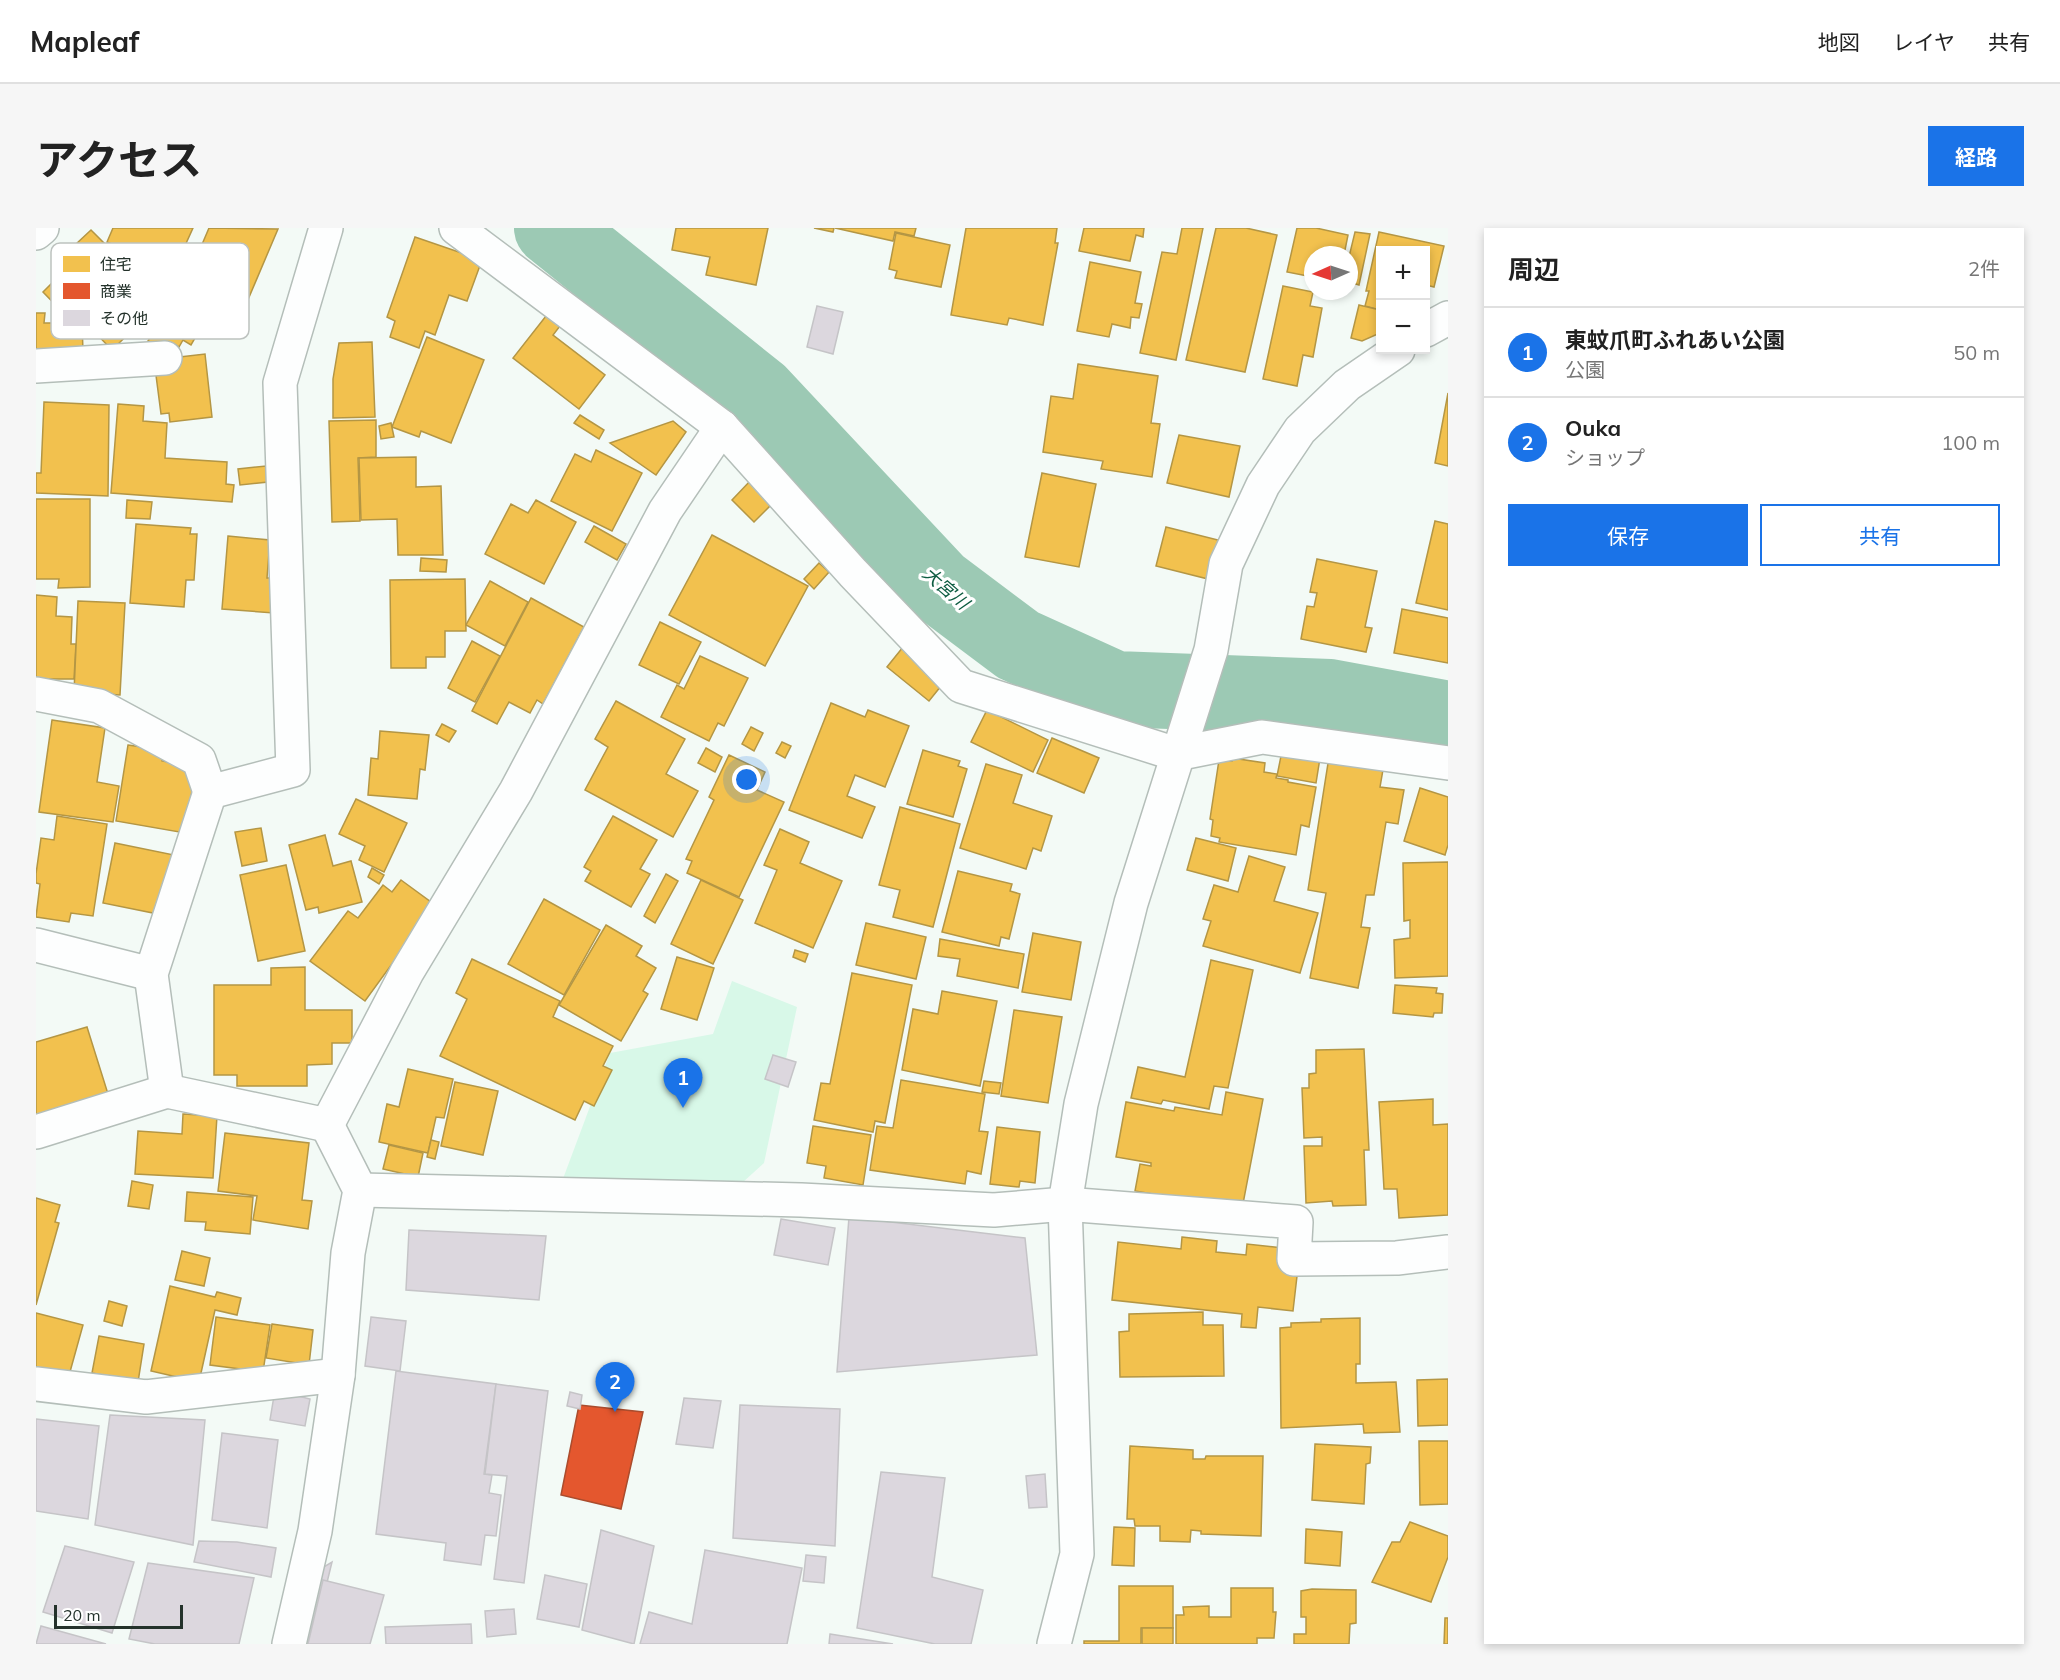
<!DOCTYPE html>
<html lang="ja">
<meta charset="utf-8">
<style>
body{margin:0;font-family:Mulish,"Noto Sans JP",sans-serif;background:#f6f6f6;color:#222}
.controls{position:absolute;right:18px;top:18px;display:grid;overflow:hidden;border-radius:0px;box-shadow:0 3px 9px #0003}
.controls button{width:54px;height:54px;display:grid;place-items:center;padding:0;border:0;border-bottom:2px solid #e0e0e0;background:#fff;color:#222;font:30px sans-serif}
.compass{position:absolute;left:1268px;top:18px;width:54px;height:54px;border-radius:50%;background:#fff;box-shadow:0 3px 9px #0003;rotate:267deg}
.scale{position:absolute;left:18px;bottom:15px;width:129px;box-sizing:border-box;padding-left:6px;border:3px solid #24322b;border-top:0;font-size:16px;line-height:21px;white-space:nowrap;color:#24322b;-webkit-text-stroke:4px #fff;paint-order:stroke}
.you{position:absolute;left:711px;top:552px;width:21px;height:21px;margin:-15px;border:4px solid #fff;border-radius:50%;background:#1a73e8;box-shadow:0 0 0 9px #1a73e833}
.badge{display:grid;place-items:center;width:39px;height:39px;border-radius:50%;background:#1a73e8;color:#fff;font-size:20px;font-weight:700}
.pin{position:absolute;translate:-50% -50px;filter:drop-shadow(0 2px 3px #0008)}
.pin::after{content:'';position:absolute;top:32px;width:21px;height:18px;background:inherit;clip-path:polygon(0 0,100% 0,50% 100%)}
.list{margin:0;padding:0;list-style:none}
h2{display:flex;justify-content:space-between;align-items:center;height:78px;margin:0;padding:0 24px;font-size:26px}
h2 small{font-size:20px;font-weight:400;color:#767676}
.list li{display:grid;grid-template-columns:39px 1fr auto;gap:18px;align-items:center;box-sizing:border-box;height:90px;padding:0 24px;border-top:2px solid #e0e0e0}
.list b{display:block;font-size:22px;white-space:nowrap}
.list p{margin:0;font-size:20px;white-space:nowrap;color:#767676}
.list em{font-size:20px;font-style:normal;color:#767676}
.actions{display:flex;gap:12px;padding:18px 24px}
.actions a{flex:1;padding:14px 0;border:2px solid #1a73e8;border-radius:0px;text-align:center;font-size:21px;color:#1a73e8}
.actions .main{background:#1a73e8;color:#fff}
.map{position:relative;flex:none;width:1412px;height:1416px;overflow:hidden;border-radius:0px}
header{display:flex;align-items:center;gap:36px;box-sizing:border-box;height:84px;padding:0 30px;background:#fff;border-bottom:2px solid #e0e0e0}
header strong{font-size:28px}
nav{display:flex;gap:33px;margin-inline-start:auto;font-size:21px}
.intro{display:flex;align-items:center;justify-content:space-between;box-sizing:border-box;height:144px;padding:0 36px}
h1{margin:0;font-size:42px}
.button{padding:15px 27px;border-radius:0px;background:#1a73e8;color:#fff;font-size:21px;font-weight:700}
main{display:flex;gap:36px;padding:0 36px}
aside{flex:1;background:#fff;border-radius:0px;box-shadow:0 3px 9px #0003}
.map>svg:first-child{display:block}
.green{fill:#d8f8e8}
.homes{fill:#f2c14e;stroke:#b49644;stroke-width:1.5}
.shops{fill:#e4572e;stroke:#aa4c2d;stroke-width:1.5}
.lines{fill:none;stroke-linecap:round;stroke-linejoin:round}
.river{stroke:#9cc9b4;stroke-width:76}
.building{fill:#dcd7de;stroke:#c5c4c7;stroke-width:1.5}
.minor-casing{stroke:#b4beb9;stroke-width:36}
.minor{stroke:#fdfefe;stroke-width:33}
.labels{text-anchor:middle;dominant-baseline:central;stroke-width:6;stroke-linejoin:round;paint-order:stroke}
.water-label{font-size:18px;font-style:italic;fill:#0d5c41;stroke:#fff}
.key{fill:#fff;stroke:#bdc2bf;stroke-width:1.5}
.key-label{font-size:16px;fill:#24322b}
</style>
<header>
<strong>Mapleaf</strong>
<nav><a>地図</a><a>レイヤ</a><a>共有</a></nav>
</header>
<div class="intro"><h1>アクセス</h1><a class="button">経路</a></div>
<main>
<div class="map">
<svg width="1412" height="1416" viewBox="0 0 1412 1416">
<rect width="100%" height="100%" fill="#f3faf6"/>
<polygon class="green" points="696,753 761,779 728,935 706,955 525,956 574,825 677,806"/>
<g class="homes">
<polygon points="77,0 157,0 128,64 105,54 109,47 93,39 98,26 71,14"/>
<polygon points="173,0 242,1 208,81 169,64 167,70 147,61"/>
<polygon points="640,0 732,0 720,57 670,47 674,29 636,22"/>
<polygon points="778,0 798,0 797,4"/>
<polygon points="799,0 880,0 878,8 859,4 857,13"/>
<polygon points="930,0 1021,0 1019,15 1022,15 1007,97 973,90 971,97 915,87"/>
<polygon points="1048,0 1108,0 1107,9 1100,7 1094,33 1043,23"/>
<polygon points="1146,0 1167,0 1140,132 1104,125 1126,24 1141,26"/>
<polygon points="1180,0 1210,0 1241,7 1209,144 1150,132"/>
<polygon points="1261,0 1280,0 1312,7 1308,27 1277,27 1277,49 1251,44"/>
<polygon points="55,2 69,16 54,31 40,16"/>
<polygon points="1319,4 1334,6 1323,57 1313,54 1313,29"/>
<polygon points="1343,4 1408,18 1398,59 1390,57 1390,22 1344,22 1344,82 1329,78 1333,63 1330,63"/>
<polygon points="860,5 914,17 905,59 859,50 861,43 853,41"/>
<polygon points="379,9 446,32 431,73 413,67 399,107 389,103 383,120 354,109 359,93 351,89"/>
<polygon points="68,20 123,76 76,122 43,88 37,95 7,64 33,38 39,44"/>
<polygon points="1054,34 1105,44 1099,75 1106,76 1103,90 1095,89 1094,100 1076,96 1073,109 1041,103"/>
<polygon points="138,57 177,79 155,117 147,112 143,119 138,116 133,125 112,113 119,101 114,99"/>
<polygon points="1247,58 1277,64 1274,78 1286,80 1277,129 1267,127 1261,158 1227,151"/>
<polygon points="1323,77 1344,82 1344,105 1326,113 1315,110"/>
<polygon points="0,85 9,85 8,95 46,95 47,123 0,125"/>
<polygon points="510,88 524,98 517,107 569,147 543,181 477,130"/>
<polygon points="391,109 448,132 415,215 385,203 383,209 356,199"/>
<polygon points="336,114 339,189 297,190 297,151 303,115"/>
<polygon points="169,126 176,189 134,194 133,185 125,186 118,132"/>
<polygon points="1042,136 1122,148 1115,195 1124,196 1116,249 1065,241 1067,233 1007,224 1015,168 1037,171"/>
<polygon points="1412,165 1412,238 1399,235"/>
<polygon points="8,174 73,177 72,268 0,265 0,245 5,245"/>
<polygon points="82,176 108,178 107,193 131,195 129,230 191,234 190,256 198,257 196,274 75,265"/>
<polygon points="544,187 568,202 563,211 538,195"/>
<polygon points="340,192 340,229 322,230 324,293 296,294 293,193"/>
<polygon points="637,193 650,204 620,247 574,215"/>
<polygon points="355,195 358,209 345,211 343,198"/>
<polygon points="1143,207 1204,218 1193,269 1131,255"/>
<polygon points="560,222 606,245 576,303 515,273 539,226 555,234"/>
<polygon points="380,229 380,259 405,258 407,327 362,327 361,291 325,292 323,230"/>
<polygon points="230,238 232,254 204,257 202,241"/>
<polygon points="1006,245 1060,256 1043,339 989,329"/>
<polygon points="715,252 738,274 718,294 696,272"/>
<polygon points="0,271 54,271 54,359 22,360 23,351 0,351"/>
<polygon points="91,272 116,274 114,291 90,290"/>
<polygon points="500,272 540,294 508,356 449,326 475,276 492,285"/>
<polygon points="1399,293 1412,296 1412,382 1380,375"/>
<polygon points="100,296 155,300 154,306 161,306 158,352 150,352 148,379 94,375"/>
<polygon points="558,298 590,316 581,332 549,314"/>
<polygon points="1130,299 1186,313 1176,352 1120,338"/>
<polygon points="676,307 772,358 729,438 633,387"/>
<polygon points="192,308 234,312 231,350 242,350 238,385 186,381"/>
<polygon points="385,330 411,332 410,344 384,343"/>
<polygon points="1281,331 1341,343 1329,399 1336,400 1330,424 1265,411 1271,378 1278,379 1281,365 1274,364"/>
<polygon points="783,335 793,344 778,361 768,351"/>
<polygon points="429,351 430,403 409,403 409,429 390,429 390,440 355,440 354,352"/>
<polygon points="454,353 492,374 469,418 430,397"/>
<polygon points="0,367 21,369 20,388 36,389 35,416 40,416 38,451 0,451"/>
<polygon points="495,370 548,399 507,476 501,472 494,485 473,474 461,496 436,483"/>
<polygon points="42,373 89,375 84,467 38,464"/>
<polygon points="1366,381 1412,390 1412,435 1358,425"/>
<polygon points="624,394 665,414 643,456 603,437"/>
<polygon points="436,413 464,428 439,474 412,460"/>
<polygon points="867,419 909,453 893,473 851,439"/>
<polygon points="664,428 712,450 688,498 682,495 673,513 625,489 641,457 648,461"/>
<polygon points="580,473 649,511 630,546 662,563 637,609 549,562 572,519 559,511"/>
<polygon points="795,475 829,489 832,482 873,498 849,559 819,547 811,568 839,579 826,610 753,582"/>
<polygon points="951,482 1012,512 997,544 935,514"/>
<polygon points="16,492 69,500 61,554 83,558 77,594 3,584"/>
<polygon points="406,496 420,503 413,514 400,507"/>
<polygon points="715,499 727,505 718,523 706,516"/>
<polygon points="344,503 393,507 389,542 384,541 381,571 332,567 335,530 342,531"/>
<polygon points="1016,510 1063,530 1048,565 1001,545"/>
<polygon points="746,514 755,518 749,530 740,525"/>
<polygon points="92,517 127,522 126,533 160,539 149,605 80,593"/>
<polygon points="670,520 686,529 679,544 662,535"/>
<polygon points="887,522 924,533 922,538 931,541 917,589 871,576"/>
<polygon points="1246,523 1284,530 1280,555 1241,548"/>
<polygon points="693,527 729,544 721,562 748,574 703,669 651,645 656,633 650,631 678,572 673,569"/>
<polygon points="1293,529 1348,536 1344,559 1368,562 1362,596 1350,594 1338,667 1330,667 1325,699 1334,700 1322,760 1274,750 1290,665 1272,662"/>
<polygon points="1196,530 1229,535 1228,544 1241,546 1240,550 1252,552 1252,554 1280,559 1273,599 1265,597 1260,627 1183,614 1184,610 1175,608 1177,592 1174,591 1183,532 1196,533"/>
<polygon points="950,536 986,547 977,575 1016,588 1005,623 997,620 990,641 924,620"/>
<polygon points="1384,560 1412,569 1412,617 1409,627 1368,613"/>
<polygon points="320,571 371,595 348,644 323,632 329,618 303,606"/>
<polygon points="864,579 924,596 897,699 857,689 864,662 843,657"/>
<polygon points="21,588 71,596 57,688 35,685 33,694 0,689 4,656 0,655 0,646 5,610 18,612"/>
<polygon points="577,588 621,612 604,641 614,646 595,679 549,653 555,643 548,639"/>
<polygon points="225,600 231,633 206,638 199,604"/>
<polygon points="744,601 773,614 764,635 806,653 777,720 719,695 741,642 728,637"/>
<polygon points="289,607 297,638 315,633 326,674 283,685 282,679 270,682 253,617"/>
<polygon points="1160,610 1200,620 1192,653 1151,642"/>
<polygon points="79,615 138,627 127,687 67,675"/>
<polygon points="1213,628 1249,639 1238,673 1282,685 1264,745 1167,718 1175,693 1167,691 1178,657 1202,664"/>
<polygon points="1412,634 1412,748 1359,750 1358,712 1374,710 1374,692 1368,693 1367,635"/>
<polygon points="250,637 269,723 222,733 204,647"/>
<polygon points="336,640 348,647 343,656 332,649"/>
<polygon points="922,643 976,656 974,663 984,666 973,711 965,709 963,718 906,704"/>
<polygon points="630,646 642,653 619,695 608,688"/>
<polygon points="365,652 399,677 329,773 274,733 312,683 322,690 347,657 356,664"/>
<polygon points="665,652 707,672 677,736 635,716"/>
<polygon points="508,671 564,702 528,767 472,736"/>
<polygon points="830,695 890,709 880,751 820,737"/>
<polygon points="570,697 606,718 600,728 620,740 607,763 612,766 585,813 523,777"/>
<polygon points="997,705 1045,714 1035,772 986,764"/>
<polygon points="904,711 988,726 982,760 921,748 924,731 902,728"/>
<polygon points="759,722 772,726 769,734 757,729"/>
<polygon points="641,729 678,740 661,792 625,781"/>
<polygon points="436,731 524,773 517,789 577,818 567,838 576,842 558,878 548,873 539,892 404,828 431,771 420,765"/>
<polygon points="1175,732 1217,742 1192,860 1178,858 1173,881 1127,872 1125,876 1095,870 1102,839 1149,849"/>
<polygon points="269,739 269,782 316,782 316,815 296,815 296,836 271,837 271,858 201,858 201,847 178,847 178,757 235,757 235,740"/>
<polygon points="816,745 876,757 849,895 839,893 837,904 778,892 785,855 794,856"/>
<polygon points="1359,757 1401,760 1400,765 1407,766 1406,785 1398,785 1397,789 1357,785"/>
<polygon points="906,763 961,773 944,858 866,842 877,781 902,786"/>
<polygon points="978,782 1026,789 1012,875 965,868"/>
<polygon points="51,799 72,866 0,888 0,814"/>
<polygon points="1328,821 1333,922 1328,922 1330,977 1297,978 1296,973 1270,975 1268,918 1286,918 1286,909 1268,910 1266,860 1273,860 1273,846 1280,845 1280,822"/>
<polygon points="372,841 417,851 408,890 400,889 392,925 343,914 351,876 363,879"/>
<polygon points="865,852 949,866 943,903 952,904 945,946 931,943 929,956 834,942 841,898 857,900"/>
<polygon points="948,853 965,855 963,866 946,864"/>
<polygon points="419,854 462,863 447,927 405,918"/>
<polygon points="1190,864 1227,871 1206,981 1099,963 1104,936 1115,938 1115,935 1080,929 1090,874 1138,883 1139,879 1186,887"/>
<polygon points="1397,871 1397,897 1412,896 1412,987 1363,990 1361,961 1348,961 1343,874"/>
<polygon points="147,886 181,888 177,950 99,946 102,903 146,906"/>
<polygon points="777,898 835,907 827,957 788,950 790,938 771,935"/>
<polygon points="961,899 1004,904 999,955 984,953 983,959 954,956"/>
<polygon points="189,905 273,915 266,972 276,973 272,1001 217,992 221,968 182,963"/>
<polygon points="395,912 403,914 399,931 391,929"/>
<polygon points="353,917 387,925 382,949 347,941"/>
<polygon points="96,953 117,957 113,981 92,978"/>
<polygon points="151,964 217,969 214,1006 169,1002 170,994 149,993"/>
<polygon points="0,970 24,977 19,994 23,995 0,1077"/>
<polygon points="1146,1009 1181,1013 1180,1024 1210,1027 1211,1016 1264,1022 1257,1083 1222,1079 1220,1100 1205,1099 1206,1086 1076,1072 1082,1014 1145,1021"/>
<polygon points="146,1023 174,1030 168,1058 139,1052"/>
<polygon points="134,1058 179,1069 181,1064 205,1070 201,1087 179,1082 163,1154 115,1143"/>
<polygon points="73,1073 91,1078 86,1098 68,1093"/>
<polygon points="1167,1084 1167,1097 1187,1097 1188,1148 1084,1149 1083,1104 1093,1103 1093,1086"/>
<polygon points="0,1085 47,1097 32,1151 0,1143"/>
<polygon points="180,1089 234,1097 227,1144 174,1137"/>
<polygon points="1324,1090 1324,1136 1320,1136 1320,1155 1360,1154 1364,1204 1328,1205 1327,1196 1245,1200 1244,1100 1255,1099 1255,1095 1285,1094 1285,1091"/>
<polygon points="236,1096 277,1102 273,1137 230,1130"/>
<polygon points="63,1108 108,1116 102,1154 56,1145"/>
<polygon points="1412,1151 1412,1197 1382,1198 1381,1152"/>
<polygon points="1383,1213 1412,1213 1412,1276 1384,1277"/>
<polygon points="1279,1216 1335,1219 1334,1235 1330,1236 1328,1276 1276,1272"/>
<polygon points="1094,1218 1157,1222 1157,1231 1169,1231 1170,1228 1227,1228 1225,1308 1165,1306 1165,1303 1155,1302 1154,1314 1124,1313 1124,1298 1099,1298 1098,1291 1091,1291"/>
<polygon points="1374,1294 1412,1308 1412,1329 1395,1374 1336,1354 1356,1314 1364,1314"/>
<polygon points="1078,1299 1099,1300 1098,1338 1076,1337"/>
<polygon points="1270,1301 1306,1304 1304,1338 1269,1335"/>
<polygon points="1083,1358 1137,1358 1137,1400 1105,1400 1105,1416 1048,1416 1048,1413 1083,1413"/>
<polygon points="1195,1360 1237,1360 1237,1384 1240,1384 1238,1410 1221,1410 1221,1416 1140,1416 1140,1387 1148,1387 1147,1379 1173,1378 1173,1389 1195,1389"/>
<polygon points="1276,1361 1320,1362 1320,1395 1314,1396 1313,1416 1258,1416 1258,1406 1270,1406 1270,1389 1265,1389 1265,1363"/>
<polygon points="1409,1390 1412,1390 1412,1416 1408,1416"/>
<rect x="1106" y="1400" width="31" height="16"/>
</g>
<polygon class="shops" points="543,1177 607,1184 585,1281 525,1267"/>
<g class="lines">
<polyline class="river" points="516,0 723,166 902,357 982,417 1079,461 1294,469 1412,491"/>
</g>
<g class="building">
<polygon points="781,78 807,84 797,126 771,119"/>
<polygon points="737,827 760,834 752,859 729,851"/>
<polygon points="813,989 989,1010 1001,1127 801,1144"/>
<polygon points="745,991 799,1000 792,1037 738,1027"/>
<polygon points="373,1002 510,1008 503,1072 370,1062"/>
<polygon points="335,1089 370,1093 364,1143 329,1138"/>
<polygon points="360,1143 460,1156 448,1246 456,1247 453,1265 465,1267 460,1308 449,1307 445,1337 408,1332 410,1315 340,1306"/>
<polygon points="460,1156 512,1163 488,1355 458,1351 471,1248 449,1246"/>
<polygon points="239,1162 274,1171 269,1198 234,1192"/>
<polygon points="534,1164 546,1167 544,1181 531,1178"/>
<polygon points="648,1170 685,1173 677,1220 640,1216"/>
<polygon points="704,1177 804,1181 799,1318 697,1310"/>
<polygon points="74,1187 169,1192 157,1317 59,1297"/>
<polygon points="0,1191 63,1198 52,1291 0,1283"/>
<polygon points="186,1205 242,1212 231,1300 176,1292"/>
<polygon points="845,1244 909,1250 896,1349 947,1362 935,1416 899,1416 821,1400"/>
<polygon points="1009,1246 1011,1279 993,1280 990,1248"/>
<polygon points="565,1302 618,1318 598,1416 546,1402"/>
<polygon points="163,1313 201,1314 240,1320 235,1349 158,1334"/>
<polygon points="29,1318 98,1334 76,1405 7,1384"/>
<polygon points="669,1322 766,1340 751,1416 604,1416 613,1384 656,1396"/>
<polygon points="770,1327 790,1329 788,1355 767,1353"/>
<polygon points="296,1334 276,1416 267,1416 286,1340"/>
<polygon points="112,1335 218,1350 203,1416 119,1416 93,1411"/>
<polygon points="509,1347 551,1356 543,1399 501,1391"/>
<polygon points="287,1352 348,1367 334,1416 272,1416"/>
<polygon points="478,1381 480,1406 451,1409 449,1383"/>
<polygon points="435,1396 436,1416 350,1416 349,1399"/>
<polygon points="5,1398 70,1416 0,1416"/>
<polygon points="794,1406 857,1416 793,1416"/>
</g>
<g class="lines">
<g class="minor-casing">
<g id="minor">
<polyline points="420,0 686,199 817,345 925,458 1140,526 1226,509 1412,535"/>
<polyline points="0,5 6,0"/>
<polyline points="1390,102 1412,90"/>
<polyline points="0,138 129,130"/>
<polyline points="0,466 63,478 163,532 174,564"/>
<polyline points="0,717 115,746"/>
<polyline points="131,863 115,746 174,564 257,542 244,155 290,0"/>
<polyline points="291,897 371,744 480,563 629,283 686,199"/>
<polyline points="0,904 131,863 291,897"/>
<polyline points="324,962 765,972 958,982 1029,976 1260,994 1258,1031 1361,1030 1412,1024"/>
<polyline points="0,1156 110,1169 302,1147"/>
<polyline points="253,1416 279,1303 302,1147 312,1025 324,962 291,897"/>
<polyline points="1018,1416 1041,1326 1029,976 1045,876 1095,675 1175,422 1190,336 1227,257 1264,202 1311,157 1362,122"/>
</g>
</g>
<use href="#minor" class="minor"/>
</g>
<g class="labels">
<g class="water-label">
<text transform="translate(910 360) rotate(41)">大宮川</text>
</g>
</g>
<rect x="15" y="15" width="198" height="96" rx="9" class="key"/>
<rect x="27" y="28" width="27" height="16" fill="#f2c14e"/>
<rect x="27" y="55" width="27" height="16" fill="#e4572e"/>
<rect x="27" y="82" width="27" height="16" fill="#dcd7de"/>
<g class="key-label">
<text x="64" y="42">住宅</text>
<text x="64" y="69">商業</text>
<text x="64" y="96">その他</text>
</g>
</svg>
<div class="controls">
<button>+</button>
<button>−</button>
</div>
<svg class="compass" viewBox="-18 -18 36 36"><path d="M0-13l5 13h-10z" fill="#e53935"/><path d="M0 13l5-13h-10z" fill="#767676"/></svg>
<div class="scale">20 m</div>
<div class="you"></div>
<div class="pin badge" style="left:647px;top:880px">1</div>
<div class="pin badge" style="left:579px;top:1184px">2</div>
</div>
<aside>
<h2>周辺<small>2件</small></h2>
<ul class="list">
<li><span class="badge">1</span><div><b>東蚊爪町ふれあい公園</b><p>公園</p></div><em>50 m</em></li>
<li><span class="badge">2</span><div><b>Ouka</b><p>ショップ</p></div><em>100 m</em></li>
</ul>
<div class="actions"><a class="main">保存</a><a>共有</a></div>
</aside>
</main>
